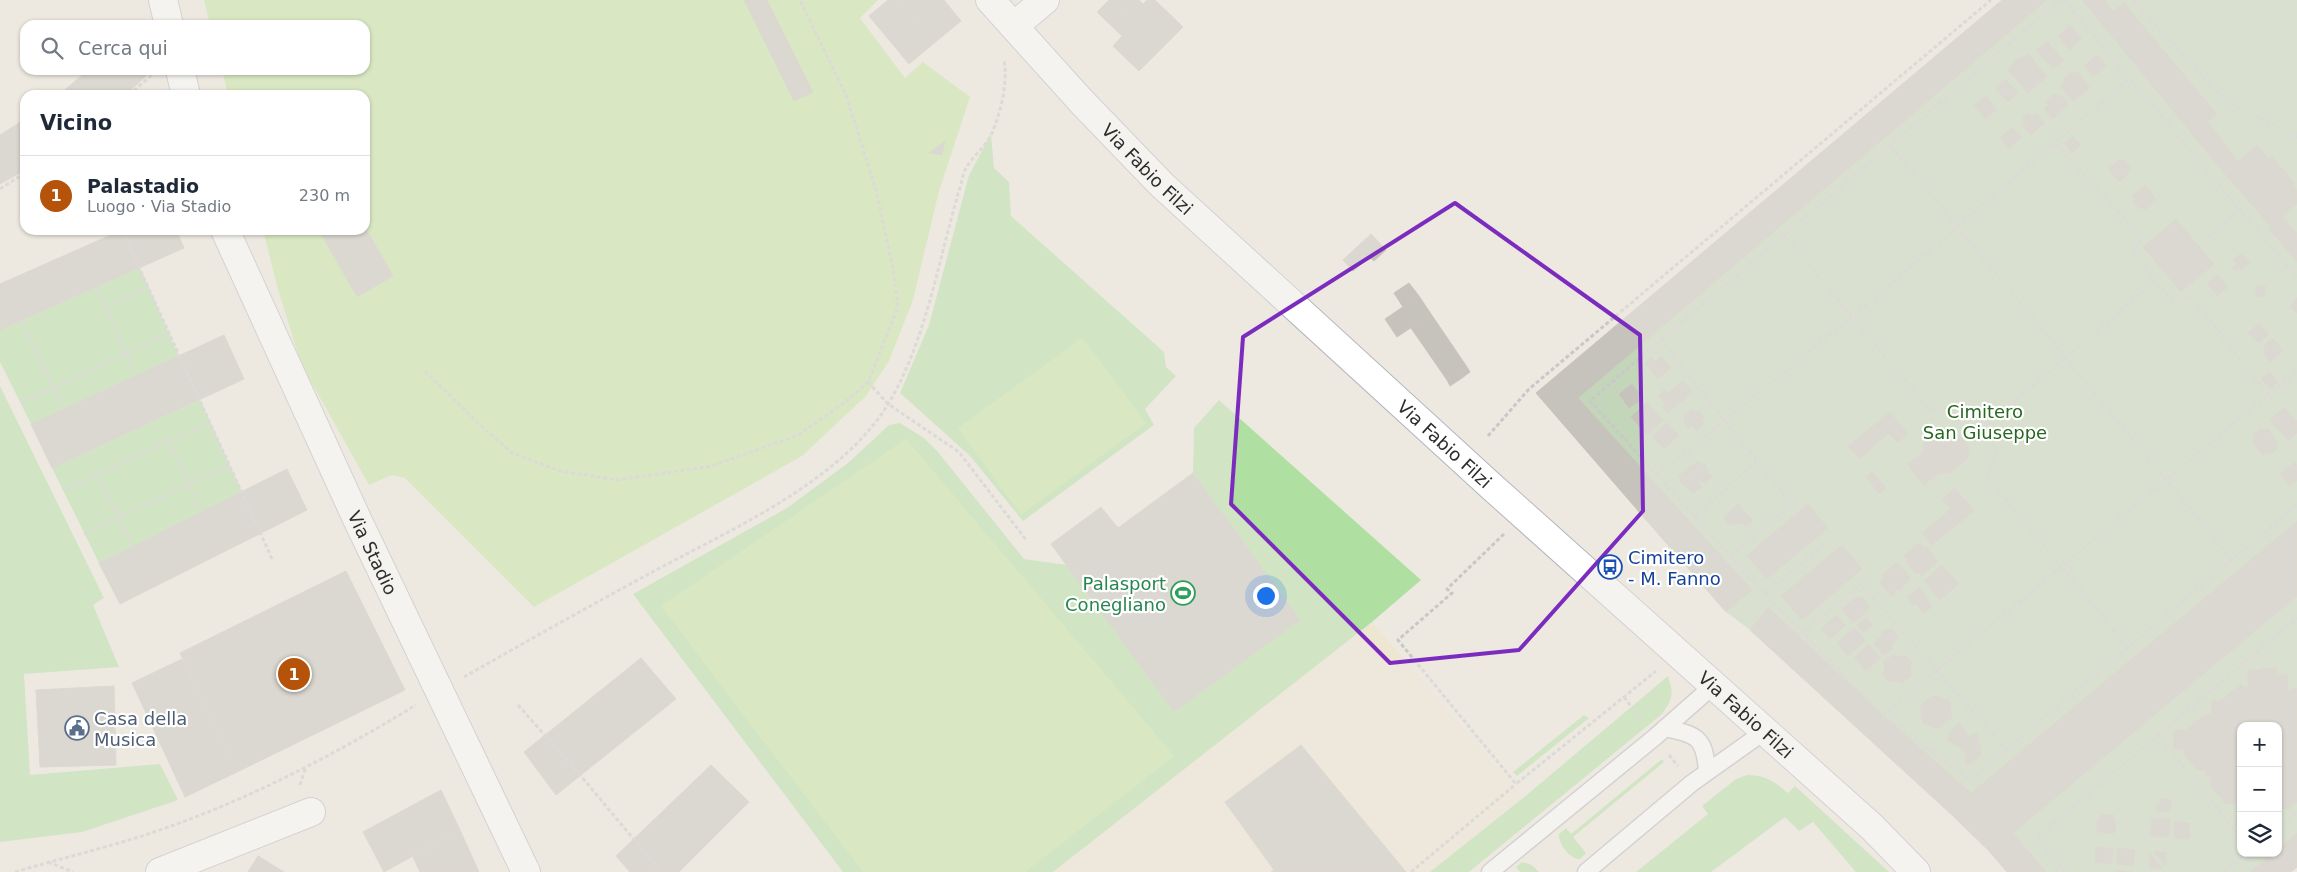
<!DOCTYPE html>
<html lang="it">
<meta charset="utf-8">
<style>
body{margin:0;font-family:"DejaVu Sans",sans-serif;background:#f2f2f3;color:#1f2937}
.controls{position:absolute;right:15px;bottom:15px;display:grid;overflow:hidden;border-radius:10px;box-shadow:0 1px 4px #0004}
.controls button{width:45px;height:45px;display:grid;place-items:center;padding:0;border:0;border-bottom:1px solid #e0e1e3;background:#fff;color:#1f2937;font:25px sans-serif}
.you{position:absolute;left:1265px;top:595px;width:18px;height:18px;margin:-12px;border:4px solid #fff;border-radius:50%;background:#1a73e8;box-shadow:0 0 0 8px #1a73e833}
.badge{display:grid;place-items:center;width:32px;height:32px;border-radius:50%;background:#b45309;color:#fff;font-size:16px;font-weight:700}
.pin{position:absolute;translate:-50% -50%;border:2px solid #fff;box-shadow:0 1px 5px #0006}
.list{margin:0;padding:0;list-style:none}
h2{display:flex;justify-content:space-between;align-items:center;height:65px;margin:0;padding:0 20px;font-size:21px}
h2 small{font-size:16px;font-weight:400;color:#747a83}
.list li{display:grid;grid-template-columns:32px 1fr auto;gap:15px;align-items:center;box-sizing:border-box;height:80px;padding:0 20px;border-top:1px solid #e0e1e3}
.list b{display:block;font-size:19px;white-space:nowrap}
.list p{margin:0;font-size:16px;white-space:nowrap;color:#747a83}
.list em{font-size:16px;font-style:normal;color:#747a83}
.icon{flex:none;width:28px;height:28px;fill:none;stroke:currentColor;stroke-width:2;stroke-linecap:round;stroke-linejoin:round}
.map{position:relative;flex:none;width:2297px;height:872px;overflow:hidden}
.search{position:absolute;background:#fff;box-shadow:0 1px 4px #0004;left:20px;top:20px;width:350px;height:55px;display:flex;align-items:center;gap:12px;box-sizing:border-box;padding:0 18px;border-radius:15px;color:#747a83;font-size:19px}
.panel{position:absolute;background:#fff;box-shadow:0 1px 4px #0004;left:20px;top:90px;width:350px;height:145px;border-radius:15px}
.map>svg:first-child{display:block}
.education{fill:#ede7d2}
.green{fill:#b0e0a1}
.cemetery{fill:#c4d6b9;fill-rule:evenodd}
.pitch{fill:#c0e69e}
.building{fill:#c6c3bc;stroke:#c9c5ba}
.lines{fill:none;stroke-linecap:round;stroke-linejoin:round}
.service-casing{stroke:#b4b5bf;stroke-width:19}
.minor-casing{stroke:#b4b5bf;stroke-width:30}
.tertiary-casing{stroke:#b4b5bf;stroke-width:30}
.path{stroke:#c8c8c8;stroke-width:3;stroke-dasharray:4 2.5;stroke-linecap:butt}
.service{stroke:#fff;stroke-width:16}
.minor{stroke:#fff;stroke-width:28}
.tertiary{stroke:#fff;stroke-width:28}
.marked{fill:none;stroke:#7b2cbf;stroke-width:4;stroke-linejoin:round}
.labels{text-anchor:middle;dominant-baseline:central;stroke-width:4.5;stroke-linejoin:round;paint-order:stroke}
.street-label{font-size:18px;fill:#2d2d2d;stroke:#fff}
.park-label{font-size:18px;fill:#276720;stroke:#fff}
.transit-label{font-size:18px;fill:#164399;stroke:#fff;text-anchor:start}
.leisure-label{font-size:18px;fill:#27864d;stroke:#fff;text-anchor:end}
.service-label{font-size:18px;fill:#4e5e75;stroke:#fff;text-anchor:start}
</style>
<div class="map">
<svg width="2297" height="872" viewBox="0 0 2297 872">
<rect width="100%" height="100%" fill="#ede9e1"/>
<polygon class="education" points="1372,622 1523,798 1430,872 1053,872"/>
<g class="green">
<polygon points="991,134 994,168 1009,182 1011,216 1164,352 1166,367 1176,376 1145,409 1154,425 1023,521 970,456 900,393 929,325 969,175"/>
<polygon points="140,268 179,356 31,424 0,362 0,330"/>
<polygon points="0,386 104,598 93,605 119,667 24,674 30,775 160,764 178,800 82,832 0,842"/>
<polygon points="200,400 242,492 99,563 52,468"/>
<polygon points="1219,400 1421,580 1372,622 1053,872 843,872 633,594 787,508 848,463 889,425 900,423 924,438 938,452 1024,559 1067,565 1174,712 1299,620 1193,473 1194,428"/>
<path d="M1668 676C1674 694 1673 698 1662 714L1469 872H1430L1523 798Z"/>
<polygon points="1584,715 1589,718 1517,776 1513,772"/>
<path d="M1662 759 1664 762 1573 837 1586 853 1580 859C1570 859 1558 844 1559 834L1566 828 1571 834Z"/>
<path d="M1747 775C1765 775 1774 781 1788 793L1795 786 1889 872H1856L1813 822 1799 831 1785 817 1711 872H1636L1708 814 1702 806 1736 779Z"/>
<polygon points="1522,862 1532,865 1539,872 1520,872 1516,867"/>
</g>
<path class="cemetery" d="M2002 0H2297V867L2291 872H2007L1989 851 1952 815 1750 630 1726 612 1536 393ZM2241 726H2278V853H2241Z"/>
<g class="pitch">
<polygon points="204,0 878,0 860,18 905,78 923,62 970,97 939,191 913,300 889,361 866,396 802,456 534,607 405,478 392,475 369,485 301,364 277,286 263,230 365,230 365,95 228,95 222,70 365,70 365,25 210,25"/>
<polygon points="1082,338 1146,423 1021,515 958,428"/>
<polygon points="906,439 1174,756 1025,872 863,872 661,606"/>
</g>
<g class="building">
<polygon points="744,0 767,0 813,92 794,101"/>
<polygon points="888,0 896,0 933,44 909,64 869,16"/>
<polygon points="896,0 944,0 961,21 933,44"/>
<polygon points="1109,0 1131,0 1120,12 1133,24 1122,36 1097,12"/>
<polygon points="1131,0 1139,0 1143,4 1147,0 1155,0 1183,27 1139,71 1113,46 1133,24 1120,12"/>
<polygon points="2002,0 2047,0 1578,398 1752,590 1726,612 1536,393"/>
<polygon points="2082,0 2105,0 2113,11 2124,3 2217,114 2208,122 2238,161 2224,173"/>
<polygon points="2070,25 2082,38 2070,50 2058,36"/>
<polygon points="2047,41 2064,60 2053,69 2036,50"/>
<polygon points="2029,54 2047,77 2028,93 2008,70 2015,60"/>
<polygon points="2097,55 2106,66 2093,77 2084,66"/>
<polygon points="88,70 140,70 146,76 125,95 59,95"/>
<polygon points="2077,71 2090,88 2073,101 2060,86 2064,83 2062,80 2072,72 2073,74"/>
<polygon points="2006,79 2018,93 2008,102 1995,88"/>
<polygon points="2055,93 2058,97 2061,95 2069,104 2053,119 2044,109 2048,105 2045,102"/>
<polygon points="1986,96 1997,110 1985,119 1974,105"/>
<polygon points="2028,113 2031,117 2036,113 2045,123 2031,135 2022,125 2026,122 2022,118"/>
<polygon points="25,119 25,170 0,184 0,135"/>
<polygon points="2012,127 2022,137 2009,149 2000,138"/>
<polygon points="2073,136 2081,145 2072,153 2064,143"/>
<polygon points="945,141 942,155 929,153"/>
<polygon points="2257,145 2269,159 2271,156 2282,168 2295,184 2293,186 2297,191 2297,204 2271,227 2224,173"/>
<polygon points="2119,160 2125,161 2130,167 2128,174 2119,182 2108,169"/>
<polygon points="2145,185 2157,200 2145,210 2142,208 2140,209 2132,201 2135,199 2132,196"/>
<polygon points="2282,217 2297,233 2297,262 2269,229"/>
<polygon points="2176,219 2214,264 2181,292 2143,247"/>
<polygon points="365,227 393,276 357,297 319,230 365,230"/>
<polygon points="122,230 176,230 184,248 0,330 0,284"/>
<polygon points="1371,234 1386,250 1374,261 1369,257 1353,271 1343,260"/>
<polygon points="2241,253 2250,263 2241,270 2239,268 2235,271 2232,268 2237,264 2233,260"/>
<polygon points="2218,274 2228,287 2217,296 2207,283"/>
<polygon points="1409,283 1419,296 1403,307 1394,293"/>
<polygon points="2257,285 2266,287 2264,298 2255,296"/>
<polygon points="1419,296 1431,314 1397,337 1385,319"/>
<polygon points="2297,297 2297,313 2290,307"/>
<polygon points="1431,314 1467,367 1447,380 1411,328"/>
<polygon points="2259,323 2269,334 2258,343 2248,333"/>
<polygon points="224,335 244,379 52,468 31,424"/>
<polygon points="2273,338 2283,351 2270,362 2263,352 2266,350 2263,346"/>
<polygon points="1661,356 1671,368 1658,379 1645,363 1651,357 1655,362"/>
<polygon points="1467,367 1470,372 1462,378 1458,372"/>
<polygon points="1458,372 1462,378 1450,386 1447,380"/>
<polygon points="2269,372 2278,382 2270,389 2261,379"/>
<polygon points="1683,381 1693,392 1668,413 1663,407 1666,405 1658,395 1665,389 1668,393"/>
<polygon points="1632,384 1643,398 1629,408 1619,394"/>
<polygon points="1647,402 1656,412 1652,417 1643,406"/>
<polygon points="1643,406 1652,417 1656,412 1663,420 1647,435 1631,417"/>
<polygon points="2284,407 2297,421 2297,433 2288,441 2270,420"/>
<polygon points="1692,409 1695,413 1686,421 1683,417"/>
<polygon points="1698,410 1704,417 1689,429 1684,422"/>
<polygon points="1890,412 1908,434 1897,443 1889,433 1859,459 1848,446"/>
<polygon points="1701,419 1705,423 1696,431 1692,426"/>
<polygon points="1667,422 1679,435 1664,449 1652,436"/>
<polygon points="1944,427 1953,427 1969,447 1969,457 1950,473 1939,473 1924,485 1907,464 1923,453 1924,443"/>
<polygon points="2261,428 2264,431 2267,428 2278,443 2276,445 2278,448 2269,455 2267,452 2263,455 2252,441 2255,438 2253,435"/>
<polygon points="1698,461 1703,464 1689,478 1681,483 1678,476"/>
<polygon points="2294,462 2297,465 2297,480 2290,486 2280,474"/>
<polygon points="1703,464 1707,466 1705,468 1709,471 1708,474 1713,476 1705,484 1701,480 1699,483 1702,487 1693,493 1681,483 1689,478"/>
<polygon points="287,469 307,510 120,604 99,563"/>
<polygon points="1873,472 1886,488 1879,494 1866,477"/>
<polygon points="1193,473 1300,620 1174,712 1051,544 1101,507 1118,528"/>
<polygon points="1955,488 1974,511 1932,545 1922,533 1951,509 1942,499"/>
<polygon points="1738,503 1753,521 1746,527 1742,523 1729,525 1723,518"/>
<polygon points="1808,504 1828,528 1767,579 1747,555"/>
<polygon points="2297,521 2297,596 2013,833 2046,872 2007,872 1989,851 1952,815 1750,630 1768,607 1883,715 1971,793"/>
<polygon points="1919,543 1924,548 1926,546 1938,561 1922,576 1918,572 1916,574 1906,563 1908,561 1904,556"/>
<polygon points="1842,545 1862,569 1802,620 1781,596"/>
<polygon points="1897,562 1911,578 1899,591 1882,575"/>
<polygon points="1942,565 1959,584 1940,600 1924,581"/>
<polygon points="346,571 405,690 237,772 180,653"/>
<polygon points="1885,577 1897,589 1894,593 1895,595 1891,596 1879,582"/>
<polygon points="1920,587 1932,607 1923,613 1916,604 1913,606 1907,597"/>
<polygon points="1856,597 1862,597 1868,604 1868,611 1853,623 1841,609"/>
<polygon points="1836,615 1846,625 1830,639 1821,629"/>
<polygon points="1867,617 1873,625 1863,633 1857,625"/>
<polygon points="1854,627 1866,640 1848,656 1837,643"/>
<polygon points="1886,629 1892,629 1898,637 1891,645 1893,649 1884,655 1873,643 1882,636 1881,633"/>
<polygon points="1869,644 1881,658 1866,671 1854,658"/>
<polygon points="1894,654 1898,657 1905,655 1913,664 1910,667 1911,676 1901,684 1900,681 1890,682 1882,674 1885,671 1883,662"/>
<polygon points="641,658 676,699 556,795 524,752"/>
<polygon points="182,659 237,772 185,797 132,683"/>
<polygon points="2262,668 2277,668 2277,675 2288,675 2288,691 2297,688 2297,802 2288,809 2278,809 2278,726 2241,726 2241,825 2237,825 2237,804 2226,804 2211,786 2211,777 2206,777 2206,770 2197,770 2184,754 2184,749 2174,749 2174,730 2186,730 2204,715 2212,715 2212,701 2220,701 2241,684 2248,689 2248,670 2261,670"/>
<polygon points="114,686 116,765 40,767 36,690"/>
<polygon points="1933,695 1950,701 1952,718 1938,729 1923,723 1920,706"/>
<polygon points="1959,722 1969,736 1972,744 1964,750 1947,740 1949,733"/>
<polygon points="1977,733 1981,749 1980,756 1972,763 1965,765 1966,754 1963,752 1972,744 1969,736"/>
<polygon points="1301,745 1406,872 1271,872 1274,870 1225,802"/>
<polygon points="711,765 749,802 679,872 630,872 616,856"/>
<polygon points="441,790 460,830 384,872 363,832"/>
<polygon points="2161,798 2172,800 2170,811 2157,813 2156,808 2157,804 2160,804"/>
<polygon points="2101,814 2114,815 2113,818 2116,819 2115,832 2111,834 2099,832 2096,829 2098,818 2102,816"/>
<polygon points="2152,818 2170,819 2169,837 2150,836"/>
<polygon points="2175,821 2190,823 2189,839 2174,838"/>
<polygon points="460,830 479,872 420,872 413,857"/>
<polygon points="2297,833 2297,867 2291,872 2250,872 2273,853 2278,853 2278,849"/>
<polygon points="2096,847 2113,849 2112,864 2095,862"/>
<polygon points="2118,848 2135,850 2133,866 2116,864"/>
<polygon points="2153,851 2167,853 2165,866"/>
<polygon points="2150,853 2163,869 2149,868"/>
<polygon points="258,856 284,872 248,872"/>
<polygon points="2116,870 2133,872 2116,872"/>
</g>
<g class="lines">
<g class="service-casing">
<g id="service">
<path d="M1665 728C1697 735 1705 737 1707 772"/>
<polyline points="1490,872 1655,737 1714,685"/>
<polyline points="1586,872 1692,783 1765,731"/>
</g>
</g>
<g class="minor-casing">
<g id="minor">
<polyline points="163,0 169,25"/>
<polyline points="1014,26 1045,0"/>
<polyline points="180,70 186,95"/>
<path id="s1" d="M225 230 357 519 526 872"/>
<polyline points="160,872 311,812"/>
</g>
</g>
<g class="tertiary-casing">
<g id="tertiary">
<path id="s2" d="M990 0 1081 101 1162 185 1491 486 1872 827 1916 872"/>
</g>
</g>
<g class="path">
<path d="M2060 0C1904 135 1746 266 1590 401L1765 594 1883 715 1970 780 2297 505"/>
<polyline points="2064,0 2297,278"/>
<polyline points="2133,0 2217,92 2243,110 2297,137"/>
<polyline points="129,95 153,74"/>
<polyline points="2056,144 2141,236 2134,253 2155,281 2173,300 2192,297 2268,395"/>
<polyline points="1891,146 2232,560"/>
<polyline points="0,189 25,173"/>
<polyline points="122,230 273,561"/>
<polyline points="1783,234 1930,410 1963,403 1983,429 1996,451 1987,476 2127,647"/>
<polyline points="2204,241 2241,209"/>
<polyline points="96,287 136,376"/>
<polyline points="105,307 148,287"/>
<polyline points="21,321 64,409"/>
<polyline points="1660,340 1792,504 1731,556"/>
<polyline points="425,371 478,423 512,453 560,471 618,480 712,466 798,435 844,403 868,382 898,307 893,268 876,190 846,95 800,0"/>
<polyline points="868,382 888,404 959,452 1027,541"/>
<polyline points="21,403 169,333"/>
<polyline points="1983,429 2155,281"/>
<polyline points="1488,436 1529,389 1991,0"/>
<polyline points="168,441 202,511"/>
<polyline points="97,474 133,546"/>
<polyline points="1657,475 1852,317 2130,78"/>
<polyline points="63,490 210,422"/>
<polyline points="1695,516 1757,461"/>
<polyline points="84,534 230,465"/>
<polyline points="1504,534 1447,589 1452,593 1398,640 1516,784 1656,671"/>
<polyline points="1765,594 1830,540"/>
<polyline points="2293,622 2297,627"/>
<polyline points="1804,632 1861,584 2006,750"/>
<path d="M464 677C524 643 584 609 645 576 725 532 837 485 887 406 925 344 938 263 958 194 961 186 962 176 966 168 973 156 986 146 992 133 1001 111 1008 83 1004 60"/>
<polyline points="1624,697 1642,721"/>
<polyline points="518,705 581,776 661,872"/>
<polyline points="1883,715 2297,371"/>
<polyline points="2158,734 2241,838"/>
<polyline points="1669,755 1678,766"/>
<polyline points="300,785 306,767"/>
<polyline points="2278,828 2297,812"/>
<polyline points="48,862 73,872"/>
<path d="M15 872C62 858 110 847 157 831 248 800 334 755 416 705"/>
<polyline points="1411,872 1516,784"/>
<polyline points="2065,872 2037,837 2297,618"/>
<polyline points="2225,872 2247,853"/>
</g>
<use href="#service" class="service"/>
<use href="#minor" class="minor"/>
<use href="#tertiary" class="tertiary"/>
</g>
<path d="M0 0H2297V872H0ZM1455 203 1640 335 1643 511 1519 650 1390 663 1231 504 1243 337Z" fill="#ede9e1" fill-opacity=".55" fill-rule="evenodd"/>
<path class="marked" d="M1455 203 1640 335 1643 511 1519 650 1390 663 1231 504 1243 337Z"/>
<defs>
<g id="bus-ring" transform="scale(1.25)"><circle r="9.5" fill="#fff" stroke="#1a4fb4" stroke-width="1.5"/><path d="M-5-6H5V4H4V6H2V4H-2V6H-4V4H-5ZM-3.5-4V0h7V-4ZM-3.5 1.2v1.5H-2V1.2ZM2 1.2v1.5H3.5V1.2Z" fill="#1a4fb4"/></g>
<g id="stadium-ring" transform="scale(1.25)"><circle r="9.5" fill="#fff" stroke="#2e9e5b" stroke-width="1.5"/><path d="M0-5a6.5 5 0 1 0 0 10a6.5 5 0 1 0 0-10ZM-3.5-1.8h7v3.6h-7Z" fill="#2e9e5b"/></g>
<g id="civic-ring" transform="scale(1.25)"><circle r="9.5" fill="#fff" stroke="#5c6f8a" stroke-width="1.5"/><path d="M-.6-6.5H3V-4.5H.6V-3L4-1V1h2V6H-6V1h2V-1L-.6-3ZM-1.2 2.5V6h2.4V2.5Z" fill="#5c6f8a"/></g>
</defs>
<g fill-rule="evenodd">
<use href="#bus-ring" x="1610" y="567"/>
<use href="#stadium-ring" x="1183" y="593"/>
<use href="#civic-ring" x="77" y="728"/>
</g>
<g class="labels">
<g class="street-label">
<text stroke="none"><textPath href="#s2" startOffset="231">Via Fabio Filzi</textPath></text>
<text stroke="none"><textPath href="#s2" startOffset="636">Via Fabio Filzi</textPath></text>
<text stroke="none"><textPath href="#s1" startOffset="355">Via Stadio</textPath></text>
<text stroke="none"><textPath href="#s2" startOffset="1041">Via Fabio Filzi</textPath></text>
</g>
<g class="park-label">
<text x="1985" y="411">Cimitero<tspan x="1985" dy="21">San Giuseppe</tspan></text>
</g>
<g class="transit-label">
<text x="1628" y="557">Cimitero<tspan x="1628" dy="21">- M. Fanno</tspan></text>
</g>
<g class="leisure-label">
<text x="1166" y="583">Palasport<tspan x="1166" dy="21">Conegliano</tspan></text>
</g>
<g class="service-label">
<text x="94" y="718">Casa della<tspan x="94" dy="21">Musica</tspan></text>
</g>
</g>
</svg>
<div class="controls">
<button>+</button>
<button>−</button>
<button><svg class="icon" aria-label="layers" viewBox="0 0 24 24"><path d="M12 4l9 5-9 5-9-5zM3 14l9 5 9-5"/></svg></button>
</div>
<div class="you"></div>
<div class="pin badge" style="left:294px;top:674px">1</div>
<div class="search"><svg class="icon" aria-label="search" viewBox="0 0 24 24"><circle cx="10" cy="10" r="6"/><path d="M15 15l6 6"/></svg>Cerca qui</div>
<section class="panel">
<h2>Vicino<small></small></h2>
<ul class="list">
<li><span class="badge">1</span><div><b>Palastadio</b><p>Luogo · Via Stadio</p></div><em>230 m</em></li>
</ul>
</section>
</div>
